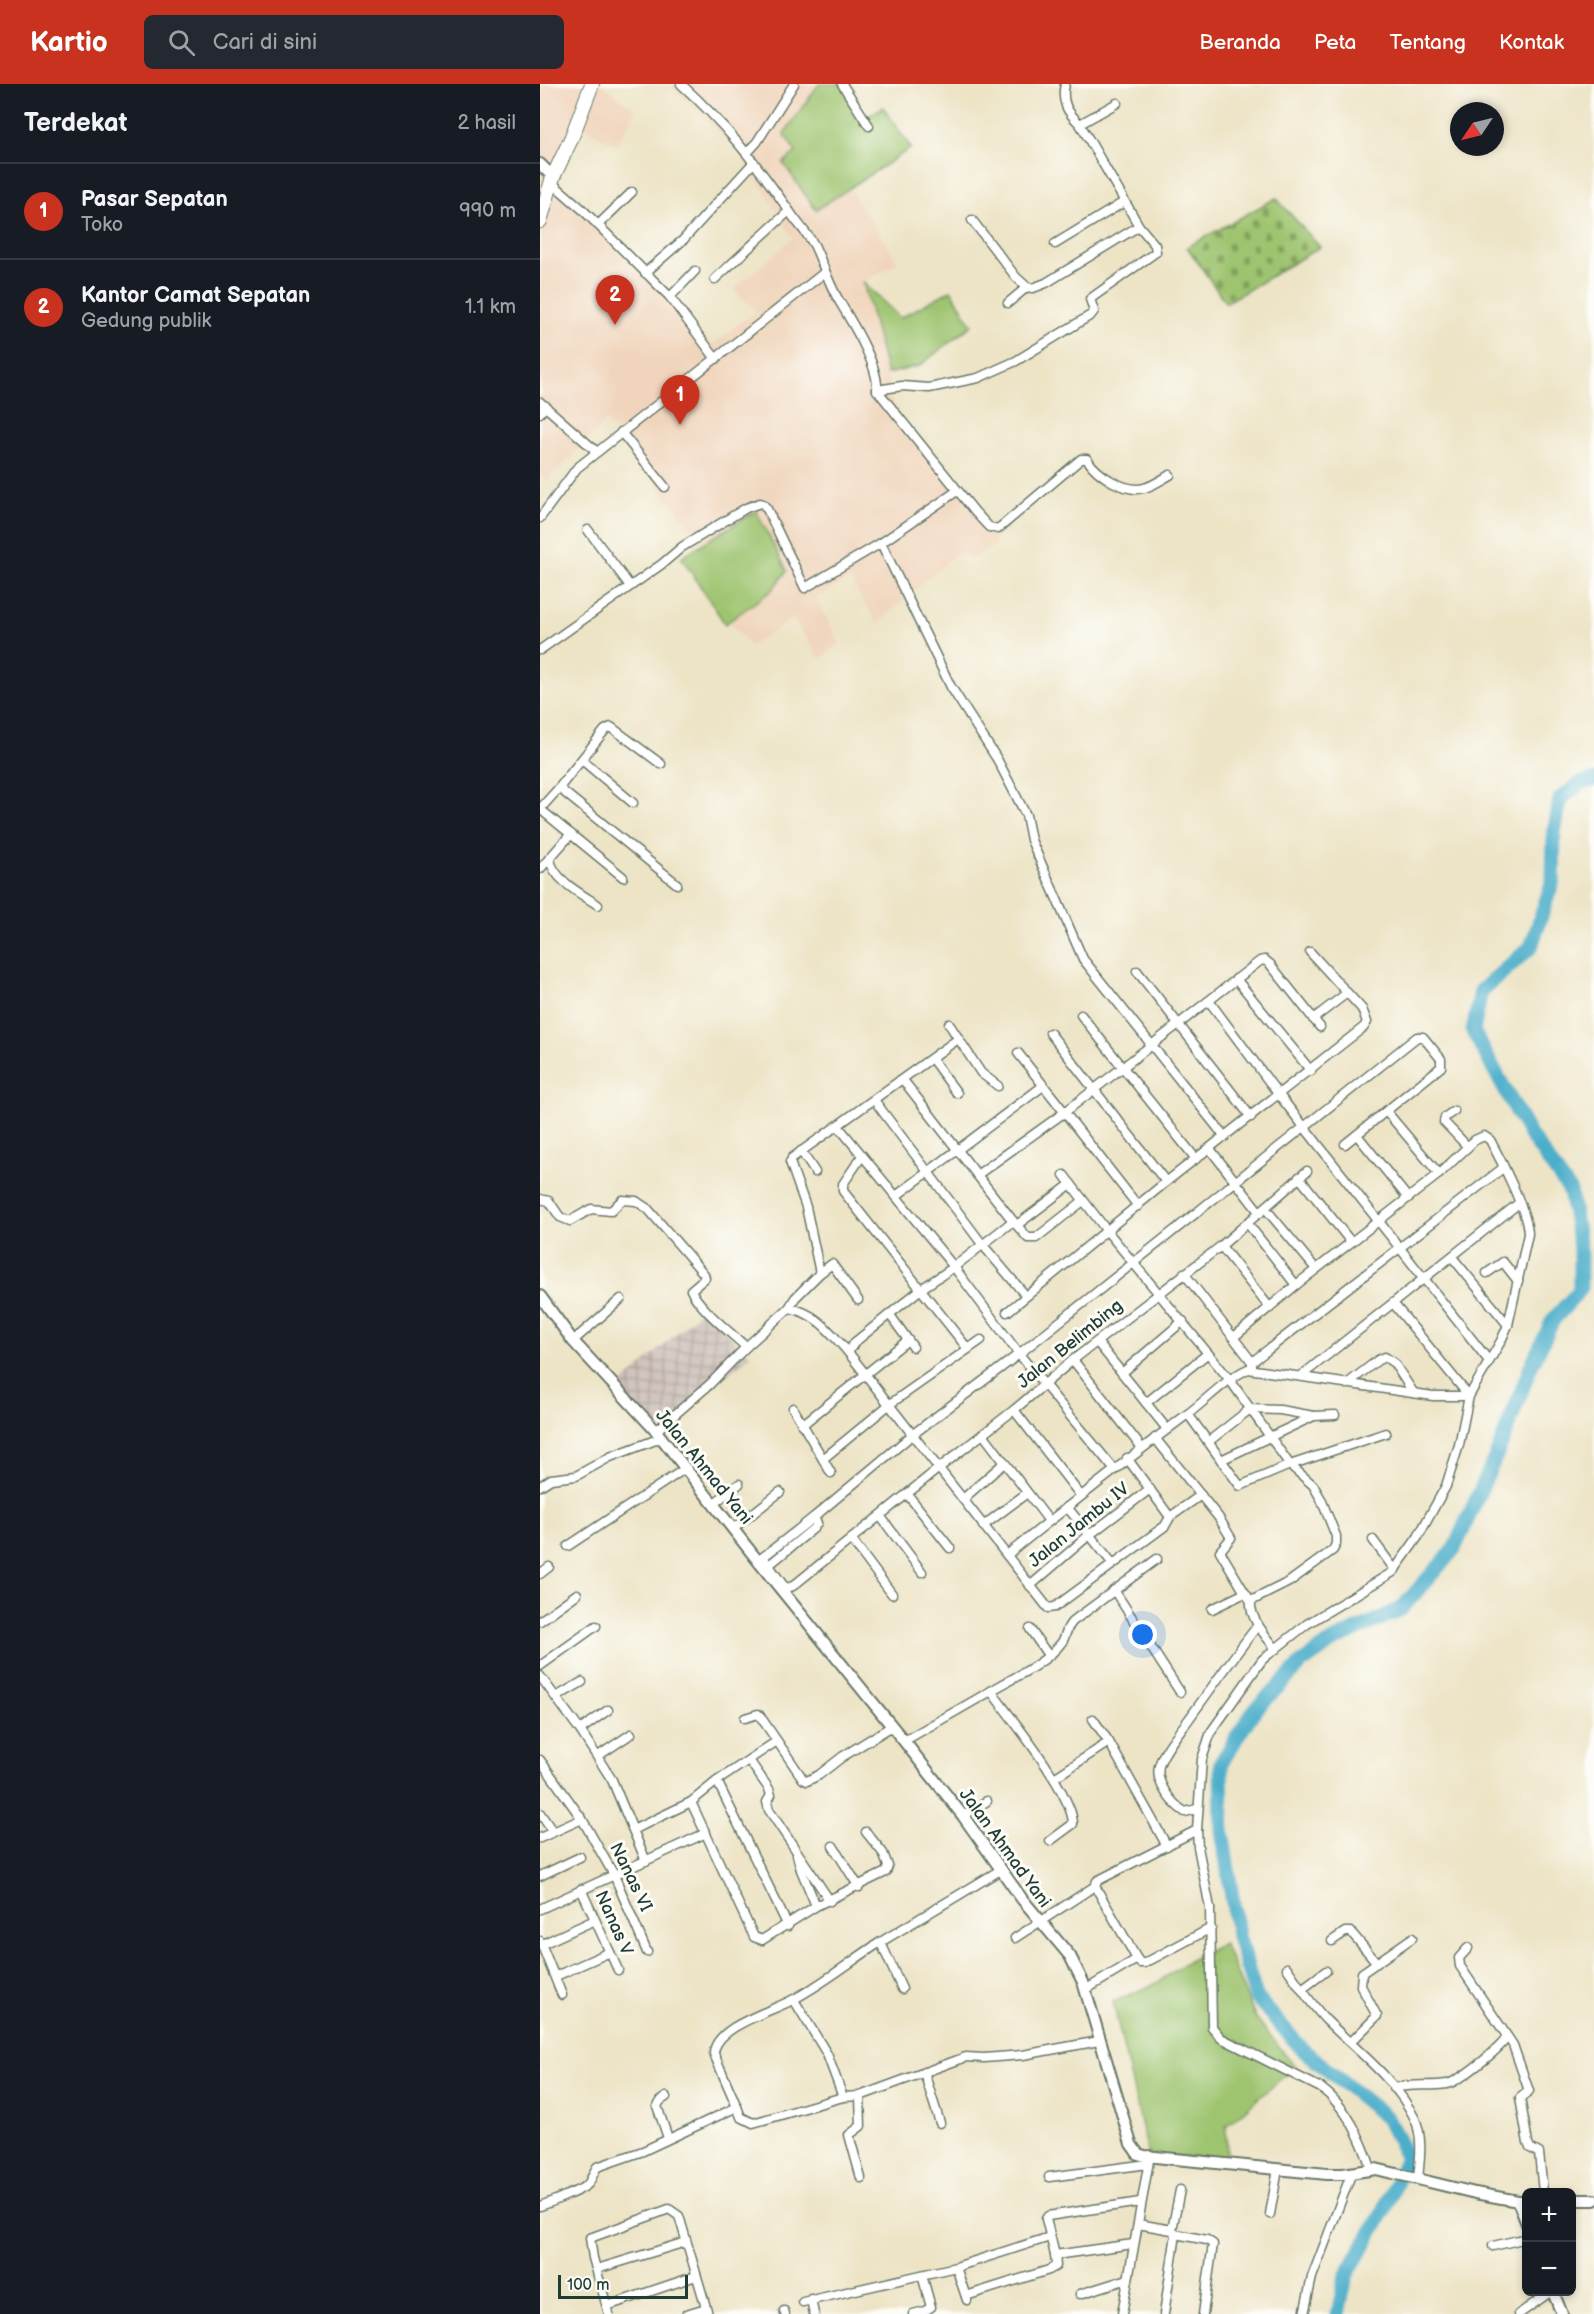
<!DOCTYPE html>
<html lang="id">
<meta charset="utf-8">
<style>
body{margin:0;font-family:"Balsamiq Sans",sans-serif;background:#242831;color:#f1f3f6}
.controls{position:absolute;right:18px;bottom:18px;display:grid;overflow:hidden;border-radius:9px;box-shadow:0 3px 9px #0003}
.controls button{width:54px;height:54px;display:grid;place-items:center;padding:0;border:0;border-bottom:2px solid #363941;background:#171b24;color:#f1f3f6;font:30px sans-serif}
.compass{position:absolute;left:910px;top:18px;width:54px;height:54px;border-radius:50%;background:#171b24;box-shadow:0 3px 9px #0003;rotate:235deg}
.scale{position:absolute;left:18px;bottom:15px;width:130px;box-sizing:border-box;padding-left:6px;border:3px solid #1f3d34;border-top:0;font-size:16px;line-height:21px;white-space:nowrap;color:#1f3d34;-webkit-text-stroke:4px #fdfcf7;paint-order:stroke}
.you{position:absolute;left:603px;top:1551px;width:21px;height:21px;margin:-15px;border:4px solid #fff;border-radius:50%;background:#1a73e8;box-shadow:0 0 0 9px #1a73e833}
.badge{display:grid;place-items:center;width:39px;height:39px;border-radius:50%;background:#c8321e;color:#fff;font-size:20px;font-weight:700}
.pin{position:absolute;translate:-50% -50px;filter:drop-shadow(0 2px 3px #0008)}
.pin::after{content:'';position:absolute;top:32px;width:21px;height:18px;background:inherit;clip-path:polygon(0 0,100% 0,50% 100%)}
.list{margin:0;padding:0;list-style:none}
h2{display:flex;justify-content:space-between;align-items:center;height:78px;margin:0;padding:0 24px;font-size:26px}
h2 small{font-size:20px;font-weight:400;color:#9ea1a6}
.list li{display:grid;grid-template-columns:39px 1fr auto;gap:18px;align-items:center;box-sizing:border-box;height:96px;padding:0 24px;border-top:2px solid #363941}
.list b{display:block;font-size:22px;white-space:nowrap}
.list p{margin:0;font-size:20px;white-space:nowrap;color:#9ea1a6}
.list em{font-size:20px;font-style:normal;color:#9ea1a6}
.icon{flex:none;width:33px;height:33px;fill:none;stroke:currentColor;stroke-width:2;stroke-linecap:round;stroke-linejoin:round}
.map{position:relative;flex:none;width:1054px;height:2230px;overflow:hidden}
header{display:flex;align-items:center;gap:36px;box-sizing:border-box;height:84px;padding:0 30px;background:#c8321e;color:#fff}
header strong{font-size:28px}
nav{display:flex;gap:33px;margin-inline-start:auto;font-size:21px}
.search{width:420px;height:54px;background:#242831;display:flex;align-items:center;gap:15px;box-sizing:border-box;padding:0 21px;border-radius:9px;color:#9ea1a6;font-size:22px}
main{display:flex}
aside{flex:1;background:#171b24}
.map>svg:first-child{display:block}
.built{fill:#f0d5bc}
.industrial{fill:url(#industrial-grid)}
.grass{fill:#9ec46f;stroke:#5e8052;stroke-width:1.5}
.cemetery{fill:url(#cemetery-stones);stroke:#5e8052;stroke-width:1.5}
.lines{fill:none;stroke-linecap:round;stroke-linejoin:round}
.river{stroke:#4baeca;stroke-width:15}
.minor-casing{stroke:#677767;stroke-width:11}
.tertiary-casing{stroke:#677767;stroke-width:14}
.primary-casing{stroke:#677767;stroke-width:16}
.minor{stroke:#fff;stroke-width:8}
.tertiary{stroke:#fff;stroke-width:10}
.primary{stroke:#fff;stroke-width:14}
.labels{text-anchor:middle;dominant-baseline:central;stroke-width:6;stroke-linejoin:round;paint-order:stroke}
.street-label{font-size:18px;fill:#1f3d34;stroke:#fdfcf7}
</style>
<header>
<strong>Kartio</strong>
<div class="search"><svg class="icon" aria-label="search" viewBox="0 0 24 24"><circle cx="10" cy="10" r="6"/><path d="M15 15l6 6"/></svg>Cari di sini</div>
<nav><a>Beranda</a><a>Peta</a><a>Tentang</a><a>Kontak</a></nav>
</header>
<main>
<aside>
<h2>Terdekat<small>2 hasil</small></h2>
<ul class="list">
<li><span class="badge">1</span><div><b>Pasar Sepatan</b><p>Toko</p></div><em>990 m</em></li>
<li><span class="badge">2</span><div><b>Kantor Camat Sepatan</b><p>Gedung publik</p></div><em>1.1 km</em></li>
</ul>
</aside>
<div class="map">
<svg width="1054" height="2230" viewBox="0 0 1054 2230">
<defs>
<pattern id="industrial-grid" width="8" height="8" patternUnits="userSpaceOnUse" patternTransform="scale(1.5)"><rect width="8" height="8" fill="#cec1b9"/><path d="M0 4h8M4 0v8" fill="none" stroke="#a79e97"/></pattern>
<pattern id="cemetery-stones" width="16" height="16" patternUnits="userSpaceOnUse" patternTransform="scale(1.5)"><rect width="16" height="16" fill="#9ec46f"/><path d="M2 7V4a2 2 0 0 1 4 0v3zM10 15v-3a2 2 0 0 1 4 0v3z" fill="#80a05c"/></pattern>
</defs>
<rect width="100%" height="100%" fill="#fdfcf7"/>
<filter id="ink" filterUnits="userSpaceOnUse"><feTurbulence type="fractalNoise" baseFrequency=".0167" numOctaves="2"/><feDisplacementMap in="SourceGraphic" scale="12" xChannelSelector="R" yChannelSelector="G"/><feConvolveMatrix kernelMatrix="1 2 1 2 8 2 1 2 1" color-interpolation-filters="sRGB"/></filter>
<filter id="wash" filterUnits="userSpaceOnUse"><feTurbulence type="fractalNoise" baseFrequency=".008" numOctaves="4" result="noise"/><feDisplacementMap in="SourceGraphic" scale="24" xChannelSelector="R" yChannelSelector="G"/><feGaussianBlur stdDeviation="1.35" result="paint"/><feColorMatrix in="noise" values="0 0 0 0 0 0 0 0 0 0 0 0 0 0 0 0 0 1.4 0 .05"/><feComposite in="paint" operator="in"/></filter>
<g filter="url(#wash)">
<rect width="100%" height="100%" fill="#ede4c6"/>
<polygon class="built" points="6,0 62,0 96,26 76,61 40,42 14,101 172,261 216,227 194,205 253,154 199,67 129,0 279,0 244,50 256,68 276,126 309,104 358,178 323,199 347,290 354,329 424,413 453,440 455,460 432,475 419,467 337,540 310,495 276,514 300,560 280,575 253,534 210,562 189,537 231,507 216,427 163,459 66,337 7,397 0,391 0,20"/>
<polygon class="industrial" points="162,1226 211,1271 116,1350 76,1305"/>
<g class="grass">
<polygon points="279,0 302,0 324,35 343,23 371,64 276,126 243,79 256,68 244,50"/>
<polygon points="323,198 360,234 411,206 432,241 379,282 347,290"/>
<polygon points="216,427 247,487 231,507 185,540 141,473"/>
<polygon points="684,1859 715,1933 755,1983 686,2042 687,2073 609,2073 573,1918 615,1900 652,1875"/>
</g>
<polygon class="cemetery" points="736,114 780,163 686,219 647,163"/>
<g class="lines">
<polyline class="river" points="798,2230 806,2192 844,2127 867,2074 847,2034 763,1966 716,1913 698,1852 682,1747 681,1679 713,1628 763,1578 793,1557 861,1525 914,1465 959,1365 991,1282 1013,1236 1040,1206 1040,1164 1030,1107 990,1051 933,947 941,907 991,863 1013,796 1014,750 1020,715 1041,699 1054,696"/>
</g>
</g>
<g filter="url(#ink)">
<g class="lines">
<g class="minor-casing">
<g id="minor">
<path d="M141 0C185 40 216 79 250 128 257 139 267 149 274 161 283 179 288 198 298 215 311 237 339 281 337 306L435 428 449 443 458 445 541 375H547C557 391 585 409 604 404 613 402 622 395 630 391"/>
<polyline points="302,0 329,42"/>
<polyline points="540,40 577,19"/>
<polyline points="208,68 217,58 254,0"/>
<polyline points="12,99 42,125 130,213 176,275"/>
<polyline points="432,136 476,193 487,203"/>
<polyline points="58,141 92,108"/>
<polyline points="515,160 584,118"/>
<polyline points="105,189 143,156 214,78"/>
<polyline points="175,195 249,127"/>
<polyline points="130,213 155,187"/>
<polyline points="468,219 487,203 493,204 506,199 599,142"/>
<path d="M337 306 362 302 389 304 438 294 476 277 551 231 554 227 550 215 616 168 615 161 599 142 540 40C527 28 521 18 525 0"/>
<polyline points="0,318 57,368"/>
<polyline points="0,329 6,322"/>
<polyline points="81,348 125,403"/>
<polyline points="0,434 37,384 285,188"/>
<polyline points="48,446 90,502"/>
<polyline points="341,459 417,407"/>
<polyline points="0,566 122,480 142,463 206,424 220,419 223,420 227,425 265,504 341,459 411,603 457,675 486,731 491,756 543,875 685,1053"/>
<polyline points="42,676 93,719"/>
<polyline points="19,704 137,800"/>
<polyline points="0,725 19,704 65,646 71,643 121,680"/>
<polyline points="0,725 83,793"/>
<path d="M10 776C15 797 40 809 58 821"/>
<polyline points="0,785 31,750"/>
<polyline points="597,887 711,1033"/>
<polyline points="696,895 771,987"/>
<polyline points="669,917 739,1011 949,1277"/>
<polyline points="541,931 656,1075"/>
<polyline points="773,935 807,909"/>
<polyline points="409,940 441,989 458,1002"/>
<polyline points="510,949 626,1098"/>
<polyline points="478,969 598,1122"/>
<polyline points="392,975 417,1009"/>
<polyline points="363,996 473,1137 488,1154 496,1154 543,1117"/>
<polyline points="334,1016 442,1160 486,1212"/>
<polyline points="846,1027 899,1090"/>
<polyline points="914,1027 905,1033 904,1038 928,1063"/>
<polyline points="298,1042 414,1183 479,1270 574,1385"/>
<polyline points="817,1051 868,1114"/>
<polyline points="670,1065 720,1129"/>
<polyline points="261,1067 275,1088"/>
<polyline points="322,1072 303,1100 303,1107 428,1265"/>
<polyline points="252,1074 418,955"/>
<polyline points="437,1091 525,1028 720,877 725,876 730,880 780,943"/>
<path d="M524 1091 567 1147 690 1296 750 1381 773 1401 781 1415 796 1452V1460L793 1466 749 1498 711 1517C709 1534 726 1552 736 1565"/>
<polyline points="759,1093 811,1158"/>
<polyline points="356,1112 503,1002"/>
<path d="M0 1115 9 1117 20 1133 30 1137 51 1125 71 1127 82 1116 96 1117 108 1125 164 1190 165 1194 151 1206C159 1224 191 1249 206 1263"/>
<polyline points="725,1124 776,1185"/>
<polyline points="473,1137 414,1183 381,1205 315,1258 308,1268 508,1524 515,1523 625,1442 630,1433 661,1411"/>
<polyline points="708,1140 756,1201"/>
<polyline points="477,1141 531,1100"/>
<polyline points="681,1162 730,1224"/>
<polyline points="912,1173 968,1241"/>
<polyline points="280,1189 292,1180 318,1216"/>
<polyline points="644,1189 712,1278"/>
<polyline points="947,1189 963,1178 978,1197"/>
<polyline points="853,1219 929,1312"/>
<polyline points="249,1224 255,1214 280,1189 266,1123 250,1078"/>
<polyline points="467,1228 626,1098 824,943 827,938 822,925 770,868"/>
<polyline points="350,1231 373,1263"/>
<path d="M694 1253 756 1201 899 1090 935 1056 944 1052 950 1056C961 1076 988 1129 988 1150L968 1241 961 1257 929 1312 919 1361 906 1402 878 1453 853 1488 767 1540 729 1570 722 1576 671 1648 662 1675 657 1746 658 1763 670 1824 672 1943 681 1954 781 2004C807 2023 821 2054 831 2084"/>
<polyline points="33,1257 81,1215"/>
<polyline points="557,1258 627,1345"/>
<polyline points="533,1276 601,1363"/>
<polyline points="712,1284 712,1278 963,1084"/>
<polyline points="582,1289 643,1237"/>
<polyline points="761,1292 979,1119"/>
<polyline points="807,1300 838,1276 845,1273 854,1279 873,1308"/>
<polyline points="606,1319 667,1270"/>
<polyline points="253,1324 291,1389"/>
<polyline points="474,1326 541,1412"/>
<polyline points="648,1330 700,1402 750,1381 846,1349"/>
<polyline points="262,1341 368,1256"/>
<path d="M116 1347 170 1300 206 1263 249 1224C277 1229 291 1249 308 1268"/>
<polyline points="443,1350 509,1437"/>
<polyline points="615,1354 679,1434 691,1454 680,1467 705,1509 711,1517"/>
<polyline points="668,1358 710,1325 740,1326 774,1332"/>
<polyline points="587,1374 630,1433"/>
<polyline points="283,1375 350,1320 441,1256"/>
<polyline points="681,1376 774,1332 795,1331"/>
<polyline points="0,1402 11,1395 36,1392 70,1373 121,1354"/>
<polyline points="368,1411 410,1464"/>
<polyline points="423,1415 464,1379"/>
<polyline points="173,1420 199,1400"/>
<polyline points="527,1423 573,1480"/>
<polyline points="341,1433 382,1488"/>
<polyline points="443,1442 487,1409"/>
<polyline points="193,1445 240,1408"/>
<polyline points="311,1455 352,1510"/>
<polyline points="833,1456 855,1486"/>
<polyline points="28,1462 146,1384"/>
<path d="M467 1471C526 1424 585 1377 645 1332 666 1317 684 1296 708 1285L893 1312H929"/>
<polyline points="223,1473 243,1501 247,1504 253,1502 399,1384 474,1326 533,1276 681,1162 767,1087"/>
<polyline points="218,1477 274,1433 372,1351 479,1270 877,953 883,953 901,975 901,983 805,1060"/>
<polyline points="229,1481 274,1444 277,1439 274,1433"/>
<polyline points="0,1490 9,1483"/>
<polyline points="490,1502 548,1452 610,1405"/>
<polyline points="574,1506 640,1608"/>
<polyline points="672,1525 705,1509"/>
<polyline points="0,1537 37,1510"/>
<polyline points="490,1545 508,1571"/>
<polyline points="0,1582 56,1542"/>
<polyline points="0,1592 40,1646 72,1696 106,1777"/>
<path d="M451 1607C474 1593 506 1580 522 1558 527 1550 525 1545 533 1537L617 1475"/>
<polyline points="16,1613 42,1598"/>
<polyline points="205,1634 218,1630 220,1632 263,1695 267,1697 279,1691 302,1673 352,1642"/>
<polyline points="40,1646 68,1626"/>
<path d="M364 1657 451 1607C471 1634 533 1710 533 1740L510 1757"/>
<polyline points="569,1658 627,1762"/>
<polyline points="58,1672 91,1650"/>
<polyline points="0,1676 42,1735 74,1791 107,1868"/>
<polyline points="209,1676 229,1705 231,1711 227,1718 229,1726 290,1817"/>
<polyline points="514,1694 569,1658 553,1635"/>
<polyline points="177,1697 248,1842"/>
<polyline points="151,1718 214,1853 222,1856 276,1822 346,1788 348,1782 343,1769 326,1748"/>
<path d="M657 1725 645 1728C632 1720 615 1699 619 1682 623 1667 640 1647 649 1635 672 1603 694 1572 718 1541"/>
<polyline points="0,1729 13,1748"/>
<polyline points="423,1732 447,1717"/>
<polyline points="93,1746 151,1718 177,1697 237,1657"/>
<polyline points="0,1754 42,1735"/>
<polyline points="293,1762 319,1803"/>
<polyline points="257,1771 261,1786 276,1822"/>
<polyline points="0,1792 40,1773"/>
<polyline points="555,1802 597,1875"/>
<polyline points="41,1805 78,1886"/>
<polyline points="0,1825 166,1749"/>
<polyline points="475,1854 555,1802 557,1797 657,1746"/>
<polyline points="0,1857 22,1911"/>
<polyline points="792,1857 805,1848 811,1848 837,1879"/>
<polyline points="341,1859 362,1905"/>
<polyline points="0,1861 55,1836"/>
<polyline points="928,1864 919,1874 920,1882 973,1961 989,2007 980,2014 988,2059 990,2064 999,2069 1003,2108"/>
<path d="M747 1884C759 1902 771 1920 786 1936 816 1966 856 1995 875 2035 883 2053 880 2075 878 2094"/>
<polyline points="16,1892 70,1868"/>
<polyline points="762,1905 786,1887"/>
<polyline points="545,1906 597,1875 600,1879 605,1879 671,1844"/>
<polyline points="254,1916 287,1970 303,2013"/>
<polyline points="811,1958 837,1932 821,1902 822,1889 872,1854"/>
<polyline points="384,1988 400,2039"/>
<path d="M854 2004C872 1999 889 2003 907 2000 920 1997 960 1965 967 1953"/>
<polyline points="320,2012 321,2042 309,2051 321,2094"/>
<polyline points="126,2013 120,2017 117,2022 128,2054"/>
<path d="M197 2023 174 1970C174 1942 234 1927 254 1915 284 1899 311 1877 339 1859 380 1834 421 1810 462 1785"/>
<polyline points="509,2093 608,2080"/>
<path d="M0 2122C9 2119 44 2105 48 2100 52 2095 53 2089 57 2083L103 2067 197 2023 201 2033 213 2039 303 2013 320 2012 426 1973 444 1974 483 1971 559 1957"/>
<polyline points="730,2130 738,2085"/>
<polyline points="598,2140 632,2146 636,2150 667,2156 673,2160 663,2230"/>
<polyline points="632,2146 640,2106"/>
<polyline points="953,2162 987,2154"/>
<polyline points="515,2171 593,2160"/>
<polyline points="416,2183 427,2216"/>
<polyline points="57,2185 146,2158"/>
<polyline points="540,2210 588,2195"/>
<polyline points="426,2212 509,2186 516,2182 515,2171 506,2135 508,2132 600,2118"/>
<polyline points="271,2215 274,2230"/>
<polyline points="263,2218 416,2183 510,2153"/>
<polyline points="67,2222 156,2192"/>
<polyline points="244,2227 245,2230"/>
<polyline points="69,2230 53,2174 50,2154 129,2125 139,2132 168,2230"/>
<polyline points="146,2230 166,2224"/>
<polyline points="373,2230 385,2227 391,2223 382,2191"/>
<polyline points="582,2230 610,2071"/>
<polyline points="624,2230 636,2150"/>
<polyline points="764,2230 772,2193 812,2088"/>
<polyline points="979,2230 1010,2208"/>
</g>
</g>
<g class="tertiary-casing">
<g id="tertiary">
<polyline points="0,80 13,93"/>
<polyline points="0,1212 33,1257 116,1347 218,1477 364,1657 423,1732 482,1815 530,1872 543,1898 591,2060 598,2070 605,2072 787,2090 803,2090 836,2085 935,2109 978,2117 987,2117"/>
<polyline points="1032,2116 1054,2116"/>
<polyline points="978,2117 987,2140"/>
<polyline points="1013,2208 1022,2230"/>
</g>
</g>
<g class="primary-casing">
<polyline id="primary" points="0,137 13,93 31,55 52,0"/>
</g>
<use href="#minor" class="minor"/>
<use href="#tertiary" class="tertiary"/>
<use href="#primary" class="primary"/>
</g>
</g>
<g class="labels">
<g class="street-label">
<text transform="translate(530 1260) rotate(-39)">Jalan Belimbing</text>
<text transform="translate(164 1383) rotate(51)">Jalan Ahmad Yani</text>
<text transform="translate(539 1441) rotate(-39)">Jalan Jambu IV</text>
<text transform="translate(465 1764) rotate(54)">Jalan Ahmad Yani</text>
<text transform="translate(91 1793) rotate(64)">Nanas VI</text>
<text transform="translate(74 1839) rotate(66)">Nanas V</text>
</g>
</g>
</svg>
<div class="controls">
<button>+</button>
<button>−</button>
</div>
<svg class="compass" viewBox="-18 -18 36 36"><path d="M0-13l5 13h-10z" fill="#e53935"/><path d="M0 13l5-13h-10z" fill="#9ea1a6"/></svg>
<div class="scale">100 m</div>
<div class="you"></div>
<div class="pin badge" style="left:140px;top:341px">1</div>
<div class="pin badge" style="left:75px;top:241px">2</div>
</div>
</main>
